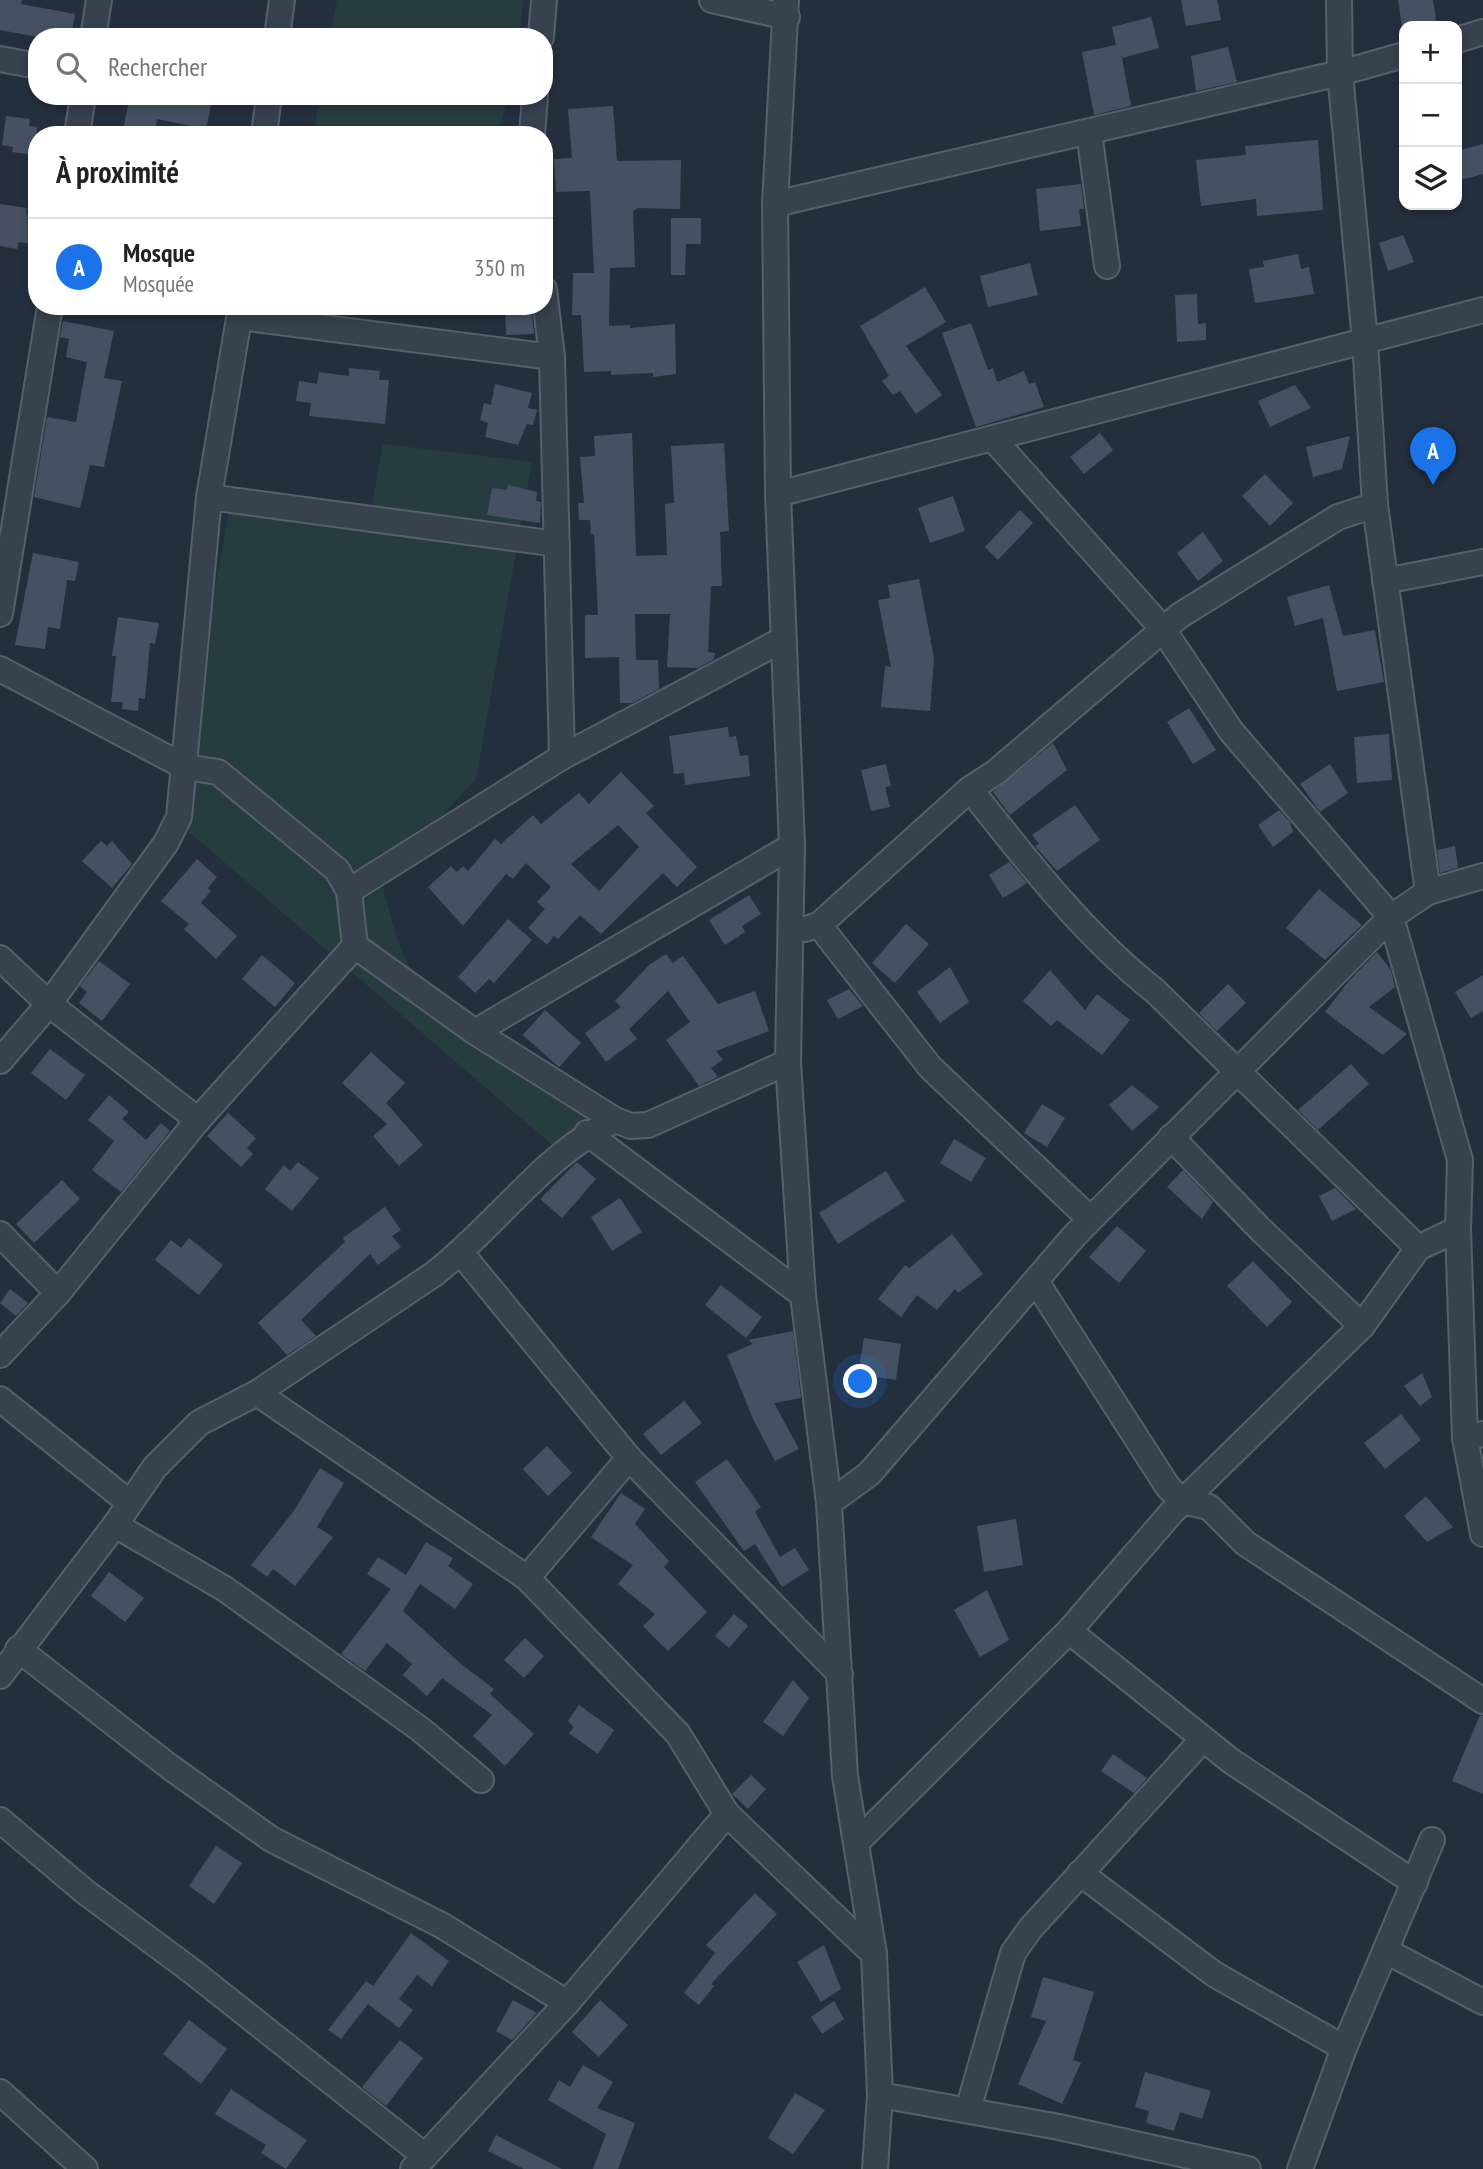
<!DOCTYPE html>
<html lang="fr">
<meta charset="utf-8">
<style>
body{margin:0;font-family:"PT Sans Narrow",sans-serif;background:#f6f6f6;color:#222}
.controls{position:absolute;right:21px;top:21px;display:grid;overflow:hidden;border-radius:14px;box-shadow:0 4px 10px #0003}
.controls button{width:63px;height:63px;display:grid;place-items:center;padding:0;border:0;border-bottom:2px solid #e0e0e0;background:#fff;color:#222;font:35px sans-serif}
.you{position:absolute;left:861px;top:1382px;width:24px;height:24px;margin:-18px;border:5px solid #fff;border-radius:50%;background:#1a73e8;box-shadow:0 0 0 10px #1a73e833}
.badge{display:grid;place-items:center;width:46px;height:46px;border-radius:50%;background:#1a73e8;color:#fff;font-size:23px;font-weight:700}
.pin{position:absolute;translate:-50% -58px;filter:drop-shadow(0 2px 4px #0008)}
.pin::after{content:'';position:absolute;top:37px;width:24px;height:21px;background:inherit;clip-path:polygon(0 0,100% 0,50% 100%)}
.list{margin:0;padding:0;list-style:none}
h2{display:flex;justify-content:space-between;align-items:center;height:91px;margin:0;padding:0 28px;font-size:30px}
h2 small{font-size:23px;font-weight:400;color:#767676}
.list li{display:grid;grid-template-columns:46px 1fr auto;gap:21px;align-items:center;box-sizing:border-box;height:98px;padding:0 28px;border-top:2px solid #e0e0e0}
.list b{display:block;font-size:26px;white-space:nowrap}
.list p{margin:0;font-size:23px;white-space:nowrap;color:#767676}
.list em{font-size:23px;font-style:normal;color:#767676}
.icon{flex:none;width:38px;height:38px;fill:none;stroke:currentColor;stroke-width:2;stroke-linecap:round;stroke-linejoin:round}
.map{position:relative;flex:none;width:1483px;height:2169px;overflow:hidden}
.search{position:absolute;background:#fff;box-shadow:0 4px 10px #0003;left:28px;top:28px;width:525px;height:77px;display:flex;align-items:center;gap:18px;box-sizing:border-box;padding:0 24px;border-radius:28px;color:#767676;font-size:26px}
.panel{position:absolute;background:#fff;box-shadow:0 4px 10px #0003;left:28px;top:126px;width:525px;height:189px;border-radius:28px}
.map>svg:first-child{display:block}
.green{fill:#263c3f}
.building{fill:#455162;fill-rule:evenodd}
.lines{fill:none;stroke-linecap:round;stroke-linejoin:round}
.minor-casing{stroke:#565f6c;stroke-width:28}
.minor{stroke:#38414e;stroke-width:24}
</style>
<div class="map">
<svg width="1483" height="2169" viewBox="0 0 1483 2169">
<rect width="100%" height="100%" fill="#242f3e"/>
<g class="green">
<polygon points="337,0 524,0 518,37 330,37"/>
<polygon points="320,96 507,96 500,135 313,135"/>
<polygon points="383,444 532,462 476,779 400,859 382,884 396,936 409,967 595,1112 558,1150 180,824 187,737 230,508 368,529"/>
</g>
<g class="building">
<polygon points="0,0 22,0 21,4 75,14 71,37 38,37 0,30"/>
<polygon points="1181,0 1217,0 1221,20 1186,26"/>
<polygon points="1398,0 1433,0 1437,26 1402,26"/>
<polygon points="1151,17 1159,48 1122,58 1131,106 1094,115 1082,52 1116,45 1112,27"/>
<polygon points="1228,47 1237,82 1196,91 1191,56"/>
<polygon points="130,96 213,96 206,129 157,119 155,135 122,135"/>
<polygon points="613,106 617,161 681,160 680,209 638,208 633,211 635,267 610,268 609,326 630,325 630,328 675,324 676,374 653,377 653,373 611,375 611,371 584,372 581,315 572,315 573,273 594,273 590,191 556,192 554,159 572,158 568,109"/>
<polygon points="6,116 30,119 29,126 37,127 34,155 12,152 13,147 2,145"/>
<polygon points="1318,140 1323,210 1257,216 1256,199 1201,206 1196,160 1246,155 1245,146"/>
<polygon points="1483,144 1483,174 1461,180 1457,151"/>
<polygon points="1081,184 1084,209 1079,209 1081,226 1040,231 1036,189"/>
<polygon points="0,204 27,208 26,214 37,216 32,244 19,242 17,249 0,246"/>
<polygon points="671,218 701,218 701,244 686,244 685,275 671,275"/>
<polygon points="1403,235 1414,262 1388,271 1379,243"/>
<polygon points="1298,254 1301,269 1309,267 1314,294 1255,303 1249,269 1264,267 1263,261"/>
<polygon points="1030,263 1038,295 988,307 980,276"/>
<polygon points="925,287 946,322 906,346 942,395 916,414 900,391 893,395 882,381 889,376 860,326"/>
<polygon points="1197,294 1198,324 1206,323 1206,340 1177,342 1175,295"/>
<polygon points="505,306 531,306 534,334 506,335"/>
<polygon points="63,321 114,331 104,378 122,381 104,467 90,465 80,508 34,497 47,417 76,422 87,362 66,357 69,339 60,337"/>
<polygon points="971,323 988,370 993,368 997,382 1024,371 1029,384 1035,382 1044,407 976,427 942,333"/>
<polygon points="349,368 380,371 379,380 389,380 385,424 309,416 311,403 296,401 299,381 317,384 319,372 349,376"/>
<polygon points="495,384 532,393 528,408 537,410 533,425 527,424 518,445 485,437 488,423 480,420 484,403 491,405"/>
<polygon points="1295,385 1311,408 1270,427 1258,401"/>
<polygon points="632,433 636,556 667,555 665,504 674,503 671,446 724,443 729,531 720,532 722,586 711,586 708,652 715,653 714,659 698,668 667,667 670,614 635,614 636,660 658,660 659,689 632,703 620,703 619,657 585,658 585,615 598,615 594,534 591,534 590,520 579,520 578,503 584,503 580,457 595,456 594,436"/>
<polygon points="1100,433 1113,450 1084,474 1070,457"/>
<polygon points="1350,436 1342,469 1313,477 1306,447"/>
<polygon points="1265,474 1293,503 1270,526 1242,496"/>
<polygon points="508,485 537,492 536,501 541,502 540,523 487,515 492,488 507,490"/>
<polygon points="953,496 965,531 930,543 918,508"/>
<polygon points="1020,510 1033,523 998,560 985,547"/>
<polygon points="1203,532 1223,561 1198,581 1177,553"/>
<polygon points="33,553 79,562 75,581 67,580 60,629 48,627 45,649 15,645"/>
<polygon points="919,579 934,658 930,711 881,707 885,666 891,667 878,600 890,598 888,585"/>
<polygon points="1329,585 1343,636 1375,630 1384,682 1337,691 1323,618 1295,626 1287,597"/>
<polygon points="118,617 159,623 155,644 150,643 145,699 139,698 138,711 122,709 123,702 111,702 116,656 112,656"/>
<polygon points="1189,708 1216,750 1193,764 1167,722"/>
<polygon points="728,727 729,737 736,736 740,756 748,755 750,776 685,785 684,773 674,774 669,736"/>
<polygon points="1389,734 1392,780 1357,783 1354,737"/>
<polygon points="1053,743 1067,770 1010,815 993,792"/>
<polygon points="886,764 891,786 885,787 890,807 871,811 861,770"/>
<polygon points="1330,764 1348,793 1320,812 1300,784"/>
<path d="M621 772 654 806 646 813 697 867 677 887 663 873 601 934 580 915 558 939 554 936 547 945 528 928 545 909 537 902 551 887 526 863 513 879 506 874 463 926 428 887 451 866 457 872 463 866 468 871 495 839 501 844 533 815 541 824 579 793 589 804ZM618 825 639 847 599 891 571 864Z"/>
<polygon points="1075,805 1100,840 1057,871 1035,846 1039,844 1032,835"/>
<polygon points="1279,810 1290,822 1293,832 1273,847 1258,825"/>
<polygon points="101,841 107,846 112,841 132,864 112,888 82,861"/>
<polygon points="1455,846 1458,868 1440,873 1437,850"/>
<polygon points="197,859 217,877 208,888 211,891 201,903 237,936 216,959 184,929 189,924 161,901"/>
<polygon points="1009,862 1027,883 1003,898 989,875"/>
<polygon points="1319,889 1362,925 1325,960 1286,928"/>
<polygon points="749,895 761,914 742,926 745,932 725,945 709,920"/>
<polygon points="508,919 532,940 494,983 489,979 475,993 458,977"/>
<polygon points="906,924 929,944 895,983 872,963"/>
<polygon points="1377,952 1391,970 1395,987 1369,1007 1407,1034 1383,1055 1325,1012 1348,982"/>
<polygon points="666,954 673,963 683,956 718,1004 755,991 769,1031 716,1051 723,1060 711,1068 718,1077 699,1086 666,1040 690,1022 668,991 629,1029 637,1039 606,1062 585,1033 621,1007 615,1001 649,965"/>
<polygon points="262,955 295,983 275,1007 242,979"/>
<polygon points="99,961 130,984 102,1021 79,1003 87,992 80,986"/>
<polygon points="950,967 969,1002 940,1023 917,992"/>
<polygon points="1050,970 1085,1010 1097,994 1130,1020 1102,1055 1057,1020 1051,1026 1023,1001"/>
<polygon points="1483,975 1483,1011 1471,1018 1455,992"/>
<polygon points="1228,984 1246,1003 1217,1031 1199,1013"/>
<polygon points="849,989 863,1006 838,1019 827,1000"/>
<polygon points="545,1010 581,1043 559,1067 523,1035"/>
<polygon points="50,1049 85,1075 66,1100 31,1073"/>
<polygon points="371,1052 405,1083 386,1103 423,1145 399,1166 373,1136 387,1124 342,1083"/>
<polygon points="1351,1064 1369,1084 1318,1130 1298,1110"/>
<polygon points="1132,1085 1159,1107 1132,1131 1109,1105"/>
<polygon points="109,1095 129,1112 122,1119 146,1140 161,1123 170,1131 121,1192 92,1170 114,1141 88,1120"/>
<polygon points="1042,1104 1065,1118 1047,1147 1024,1133"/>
<polygon points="228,1113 256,1138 247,1148 253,1154 241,1167 207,1136"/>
<polygon points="954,1139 986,1158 971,1182 940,1163"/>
<polygon points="298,1162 319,1178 292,1211 265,1189 284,1165 290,1171"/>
<polygon points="577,1162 596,1179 562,1218 540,1199"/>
<polygon points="1183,1170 1213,1202 1202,1219 1167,1187"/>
<polygon points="886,1171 905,1201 838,1244 819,1213"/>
<polygon points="62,1180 80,1199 34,1243 16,1224"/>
<polygon points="1335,1188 1356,1209 1332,1221 1319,1196"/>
<polygon points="620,1198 642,1232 612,1251 591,1217"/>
<polygon points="385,1207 401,1230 392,1236 401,1247 378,1265 370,1254 301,1320 316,1336 287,1355 258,1323 345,1242 343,1238"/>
<polygon points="1117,1226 1146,1251 1119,1283 1089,1257"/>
<polygon points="952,1234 983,1274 958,1293 955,1289 937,1310 917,1295 901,1317 878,1299 905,1265 909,1268"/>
<polygon points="189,1238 223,1265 199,1295 155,1260 171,1240 181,1248"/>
<polygon points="1253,1261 1292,1302 1267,1327 1227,1286"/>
<polygon points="721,1285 762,1317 746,1338 705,1305"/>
<polygon points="10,1289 28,1303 16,1316 0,1303"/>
<polygon points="793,1331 801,1398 774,1403 799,1449 775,1461 753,1419 727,1355 753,1344 748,1340"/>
<polygon points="864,1338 901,1344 896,1380 858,1374"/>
<polygon points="1422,1373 1432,1397 1420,1406 1404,1386"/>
<polygon points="684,1401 702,1423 661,1455 643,1434"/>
<polygon points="1401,1414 1421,1440 1385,1469 1364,1443"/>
<polygon points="547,1446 572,1473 548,1496 523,1469"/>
<polygon points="727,1459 761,1507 755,1512 780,1557 795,1548 809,1570 782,1587 755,1544 744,1551 695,1482"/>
<polygon points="320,1468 344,1483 317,1527 333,1537 295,1586 273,1569 267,1577 251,1565 293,1512"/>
<polygon points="621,1493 645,1509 635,1524 669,1561 664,1567 707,1612 668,1651 643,1626 655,1614 618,1584 633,1565 591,1537"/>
<polygon points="1426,1496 1453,1527 1427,1542 1404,1516"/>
<polygon points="1016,1519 1023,1565 984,1572 977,1526"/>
<polygon points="426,1542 453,1558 448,1566 473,1584 455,1609 420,1584 403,1611 461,1664 494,1689 490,1694 534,1734 505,1766 473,1736 492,1715 442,1678 427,1696 403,1675 412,1664 387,1643 365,1671 341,1654 391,1589 367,1574 378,1557 406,1575"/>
<polygon points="109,1572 144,1598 125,1622 91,1596"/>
<polygon points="987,1590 1009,1640 980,1657 954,1610"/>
<polygon points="734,1614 748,1626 729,1648 715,1636"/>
<polygon points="525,1638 544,1656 524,1678 504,1660"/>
<polygon points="793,1680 809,1698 783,1736 763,1722"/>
<polygon points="579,1705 614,1730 598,1754 569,1733 574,1727 568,1721"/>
<polygon points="1480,1715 1483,1716 1483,1794 1452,1781"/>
<polygon points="1113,1754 1147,1778 1134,1793 1101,1771"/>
<polygon points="751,1775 766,1789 748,1809 732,1794"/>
<polygon points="216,1846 242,1863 214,1904 189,1886"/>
<polygon points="755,1893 777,1914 711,1984 714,1986 699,2005 684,1993 715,1953 706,1945"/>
<polygon points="411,1933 449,1961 432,1986 417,1975 399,1999 413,2010 399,2028 368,2004 341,2039 328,2030 366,1981 373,1986"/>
<polygon points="824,1945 841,1989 821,2002 797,1962"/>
<polygon points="1043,1977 1094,1992 1073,2060 1081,2063 1062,2104 1018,2084 1046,2021 1031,2017"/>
<polygon points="513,2000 537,2013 512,2040 496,2031"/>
<polygon points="600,2000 628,2025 599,2057 572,2032"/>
<polygon points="834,2001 844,2019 822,2034 811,2017"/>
<polygon points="189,2020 227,2049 201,2084 163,2054"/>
<polygon points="400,2040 423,2058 386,2106 362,2087"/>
<polygon points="583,2065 613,2082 597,2108 635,2123 618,2169 593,2169 606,2134 548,2100 559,2080 570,2087"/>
<polygon points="1145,2072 1211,2091 1202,2119 1180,2112 1174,2131 1146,2123 1149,2111 1135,2107"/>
<polygon points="231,2089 307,2140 286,2169 261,2153 266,2145 215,2114"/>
<polygon points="795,2093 825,2110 793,2154 768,2138"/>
<polygon points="496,2135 562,2169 524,2169 488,2151"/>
</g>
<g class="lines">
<g class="minor-casing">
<g id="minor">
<polyline points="712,0 787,17"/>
<polyline points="786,0 775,204 778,494 792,846 788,1062 803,1295 829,1503 845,1776 874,1954 880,2095 875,2169"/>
<polyline points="1339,0 1340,73 1365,341 1375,505 1428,892"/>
<polyline points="93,37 99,0"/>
<polyline points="277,37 282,0"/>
<polyline points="541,37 544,0"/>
<polyline points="1457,40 1483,32"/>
<polyline points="0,59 37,66"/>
<polyline points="1089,132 1107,266"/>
<polyline points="77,135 83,96"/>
<polyline points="264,135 269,96"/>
<polyline points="532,135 535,96"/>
<polyline points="775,204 1340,73 1404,55"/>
<polyline points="544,289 552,357 562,757"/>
<polyline points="240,317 552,357"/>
<polyline points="994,440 1162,628 1231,731 1391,917 1460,1160 1458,1229 1465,1438 1483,1434"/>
<polyline points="778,494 1483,310"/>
<polyline points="209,497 557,544"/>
<polyline points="1385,581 1483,562"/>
<polyline points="0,614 50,306"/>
<polyline points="0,669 185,767 218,772 337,870 349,891 355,946 198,1120 58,1293 0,1355"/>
<path d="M970 789C1027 861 1083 934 1155 991L1418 1248 1458 1229"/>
<polyline points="349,891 562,757 782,640"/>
<polyline points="819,925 970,789 996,772 1179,616 1338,517 1375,505"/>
<polyline points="805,929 819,925 930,1067 1090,1219"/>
<polyline points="355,946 475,1032 615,1120"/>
<polyline points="0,958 49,1004 198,1120"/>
<polyline points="475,1032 792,846"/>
<polyline points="0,1061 49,1004 166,843 179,817 209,497 241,306"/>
<polyline points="587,1133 803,1295"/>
<polyline points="1171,1137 1259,1228 1362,1326 1418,1248"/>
<polyline points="0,1234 58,1293"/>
<polyline points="461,1253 629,1458"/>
<polyline points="1037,1283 1168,1487 1182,1501 1209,1507 1245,1543 1483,1701"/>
<polyline points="257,1393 527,1578 678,1734 727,1814 874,1954"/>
<polyline points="0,1399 130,1503"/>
<polyline points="1465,1438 1483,1534"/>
<polyline points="829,1503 869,1474 1075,1235 1391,917 1428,892 1483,876"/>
<polyline points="115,1525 225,1589 420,1729 481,1780"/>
<polyline points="527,1578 629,1458 840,1674"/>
<polyline points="1069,1631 1231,1761 1415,1883"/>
<polyline points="18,1649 170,1767 271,1839 443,1926 567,2003"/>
<path d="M0 1676 115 1525 155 1467 199 1423 257 1393 434 1274C496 1226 544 1154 615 1120L631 1126 648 1125 788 1062"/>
<polyline points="0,1820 84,1891 193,1972 425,2156"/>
<polyline points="858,1841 1069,1631 1172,1512 1362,1326"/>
<polyline points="1080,1873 1214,1974 1344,2048"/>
<polyline points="1386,1951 1483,2002"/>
<polyline points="0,2092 85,2169"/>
<polyline points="880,2095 1059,2127 1248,2169"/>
<polyline points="968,2110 1013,1953 1030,1929 1203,1739"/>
<polyline points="413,2169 567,2003 727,1814"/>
<polyline points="1300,2169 1344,2048 1432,1840"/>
</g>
</g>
<use href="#minor" class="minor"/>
</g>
</svg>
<div class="controls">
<button>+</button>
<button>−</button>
<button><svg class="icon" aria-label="layers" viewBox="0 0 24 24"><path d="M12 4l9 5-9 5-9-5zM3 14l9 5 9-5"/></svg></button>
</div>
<div class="you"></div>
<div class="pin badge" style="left:1433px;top:485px">A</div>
<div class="search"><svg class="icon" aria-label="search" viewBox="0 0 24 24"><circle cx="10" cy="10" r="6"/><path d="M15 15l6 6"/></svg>Rechercher</div>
<section class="panel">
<h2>À proximité<small></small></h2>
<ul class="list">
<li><span class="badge">A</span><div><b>Mosque</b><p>Mosquée</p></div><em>350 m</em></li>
</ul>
</section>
</div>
